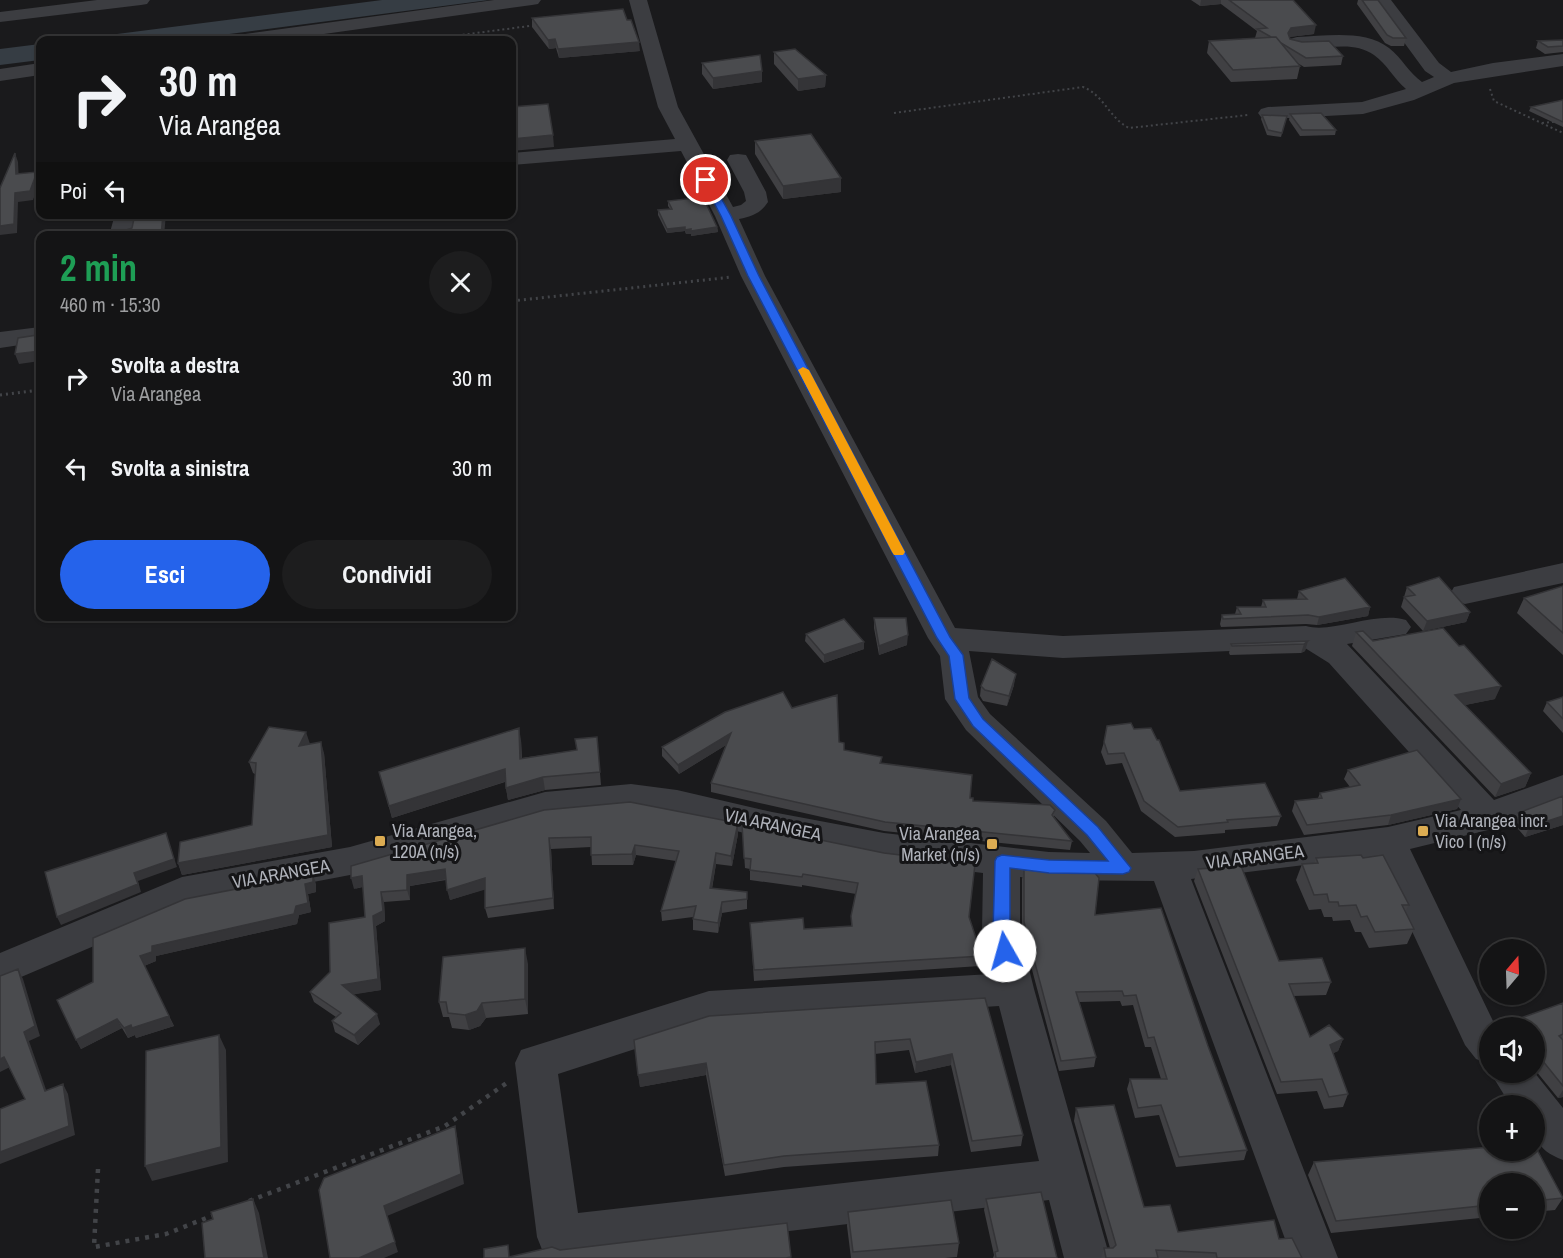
<!DOCTYPE html>
<html lang="it">
<head>
<meta charset="utf-8">
<style>
	:root { --surface:#141415; --page:#1d1d1e; --text:#f1f3f6; --muted:#9d9ea0; --line:#333334; --accent:#2563eb }
	body { margin:0; font-family:"Archivo Narrow",sans-serif; background:var(--page); color:var(--text); height:100vh; display:flex; flex-direction:column; font-size:22px; white-space:nowrap }
	* { box-sizing:border-box; margin:0 }
	p { font-size:20px; color:var(--muted) }
	.icon { flex:none; width:33px; height:33px; fill:none; stroke:currentColor; stroke-width:2; stroke-linecap:round; stroke-linejoin:round }
	.map { position:relative; flex:1; overflow:hidden }
	.drawer { position:absolute; left:36px; top:231px; width:480px; height:390px; display:flex; flex-direction:column; background:var(--surface); border-radius:12px; box-shadow:0 2px 4px #0004,0 0 0 2px var(--line) }
	.drawer>* { flex:none }
	.guide { position:absolute; left:36px; top:36px; width:480px; height:183px; border-radius:12px; box-shadow:0 2px 4px #0004,0 0 0 2px var(--line); background:#141415; color:var(--text); overflow:hidden }
	.needle { width:39px; rotate:19deg }
	.buttons { position:absolute; left:1479px; top:939px; display:grid; gap:12px }
	.buttons a { display:grid; place-items:center; width:66px; height:66px; border-radius:50%; background:var(--surface); box-shadow:0 2px 4px #0004,0 0 0 2px var(--line); font-size:30px }
	.pin { position:absolute; display:grid; place-items:center; width:51px; height:51px; color:#fff; margin:-26px; border:3px solid #fff; border-radius:50%; box-shadow:0 2px 6px #0007 }
	.me { position:absolute; width:66px; margin:-33px; rotate:353deg; stroke-linejoin:round; filter:drop-shadow(0 0 4px #0008) }
	.turn { display:flex; align-items:center; gap:21px; height:126px; padding:0 24px; font-size:27px }
	.turn .icon { width:78px; height:78px; stroke-width:2.5 }
	.turn b { display:block; font-size:42px; line-height:51px }
	.then { display:flex; align-items:center; height:57px; padding:0 24px; background:#0003; gap:12px; font-size:22px }
	.round { display:grid; place-items:center; flex:none; width:63px; height:63px; border-radius:32px; background:var(--page) }
	.headline { display:flex; align-items:center; justify-content:space-between; height:102px; padding:0 24px }
	h1 { font-size:36px; font-weight:800; line-height:45px; color:#1e9e55 }
	.cta { display:flex; gap:12px; margin-top:auto; padding:12px 24px }
	.cta a { flex:1; height:69px; border-radius:36px; background:var(--accent); color:#fff; font-size:24px; font-weight:800; line-height:69px; text-align:center }
	.cta a+a { background:var(--page); color:var(--text) }
	ul { padding:0; list-style:none }
	li { display:flex; align-items:center; gap:18px; height:90px; padding:0 24px }
	li div { flex:1 }
	li b { display:block; font-size:22px }
	li em { font-style:normal }
	.map>svg:first-child { display:block }
	.water { fill:#363d44 }
	.lines { fill:none; stroke-linecap:round; stroke-linejoin:round }
	.path-far2 { stroke:#424448; stroke-width:2; stroke-dasharray:2 3; stroke-linecap:butt }
	.path-far1 { stroke:#424448; stroke-width:3; stroke-dasharray:2 4; stroke-linecap:butt }
	.path { stroke:#424448; stroke-width:4.5; stroke-dasharray:4 6; stroke-linecap:butt }
	.minor { fill:#3c3d41; fill-rule:evenodd }
	.wall { fill:#404043 }
	.shaded-wall { fill:#343437 }
	.building { fill:#4a4b4e; stroke:#343437; stroke-width:1.5 }
	.route { fill:#2563eb; stroke:#184099; stroke-width:1.5 }
	.slow { fill:#f59e0b }
	.poi-dot { fill:#dcac52; stroke:#151517; stroke-width:2 }
	.labels { text-anchor:middle; stroke-width:6; stroke-linejoin:round; paint-order:stroke }
	.poi-label { font-size:18px; fill:#afb2ba; stroke:#151517; text-anchor:start }
	.street-label { font-size:18px; fill:#afb2ba; stroke:#151517 }
</style>
</head>
<body>
<div class="map">
<svg width="1563" height="1258" viewBox="0 0 1563 1258">
	<rect width="100%" height="100%" fill="#1a1a1c"/>
	<path class="water" d="M382,0H489L184,40H70Z
		M40,44V60L0,65V49Z"/>
	<g class="lines">
		<path class="path-far2" d="M423,40L537,25
			M1490,89L1494,101L1563,133
			M894,113L1083,87C1104,95 1109,118 1129,128L1248,115
			M1542,123L1563,121"/>
		<path class="path-far1" d="M512,301L732,277
			M0,395L40,390"/>
		<path class="path" d="M98,1169L94,1247L166,1234L214,1215
			M249,1201L445,1126L508,1082"/>
		<path class="minor" d="M97,0H150L147,4L141,5L0,22V12Z
			M494,0H541L538,4L532,5L281,40H236L238,36L245,34Z
			M629,0H647L678,107L733,207L741,205L746,201L744,192L727,160L730,155L738,154L746,155L766,192L768,202C760,214 752,216 739,219L765,276L955,628L1063,636L1306,626C1332,634 1375,611 1406,620L1411,627L1406,634L1347,644L1494,800L1563,775V802L1488,830L1410,849L1493,1021L1499,1028H1490V1064L1476,1059L1465,1045L1377,856L1191,879L1338,1258H1292L1154,881L1049,880L1020,877V932L1034,989L1110,1258H1064L1049,1200L562,1258L543,1252L537,1237L515,1063L521,1050L709,991L991,974L982,932L983,873L884,861L772,840L677,816L631,810L545,818L350,875L188,906L0,986V953L182,877L350,847L545,792L631,784L677,790L772,812L884,833L1049,852L1090,853L1080,841L966,730L945,699L940,656L928,638L741,276L715,216L681,151L512,165V153L675,139L658,107ZM1305,648L1329,663L1461,810L1388,827L1194,851L1132,853L1106,821L990,714L978,697L969,651L1063,658ZM999,1006L1039,1161L578,1213L558,1074L709,1025Z
			M1373,0H1391L1439,63L1451,72L1493,63L1563,54V66L1454,83L1414,100L1363,114L1268,119L1261,117L1258,113L1261,109L1268,107L1362,102L1406,89C1394,79 1387,64 1374,55C1349,37 1317,54 1290,47L1288,43L1290,39L1297,37C1325,36 1365,29 1389,48C1402,58 1409,73 1422,82L1434,77L1425,71Z
			M40,63V75L0,81V69Z
			M115,214H137L132,236H109Z
			M40,327V342L0,348V332Z
			M1563,563V583L1465,604L1454,601L1450,594L1454,587Z
			M1490,1072H1534L1563,1108V1160C1533,1149 1534,1134 1534,1106H1511Z"/>
	</g>
	<path class="wall" d="M1191,0H1293L1314,34L1289,37L1290,39L1343,56L1341,65L1304,67L1296,62L1300,66L1297,79L1231,82L1207,53L1209,41L1255,38L1257,31L1221,4L1200,6Z
		M1358,0H1378L1406,38L1404,46H1391L1385,43L1357,4Z
		M532,18L640,51L559,58L556,48L549,49L532,27Z
		M1563,40V52L1545,54L1536,48L1538,41Z
		M774,52L826,75L825,87L798,91L774,64Z
		M702,63L762,82L713,89L702,74Z
		M1563,100V127L1529,111L1531,107Z
		M1290,114L1336,130L1335,135L1300,136L1289,120Z
		M1262,115L1287,116L1281,137L1267,135L1261,119Z
		M755,141L841,178V192L783,199L755,154Z
		M668,201L717,227L718,232L691,236V234H686L685,231L667,233L658,215V210L670,209L668,206Z
		M1563,586V655L1517,613L1524,598Z
		M1407,587L1470,612L1466,622L1423,631L1401,607Z
		M1299,591L1370,607L1368,616L1317,625L1306,624L1221,627L1220,624L1222,615L1235,614L1237,607H1261L1263,600L1297,599Z
		M874,618L907,645L879,655L874,628Z
		M1356,632L1495,699L1465,705L1531,773L1525,787L1495,797L1352,646Z
		M806,634L864,642V649L824,663L805,641Z
		M1308,641L1305,651L1301,653L1230,655L1229,653L1231,644Z
		M1014,685L1007,706L983,701L980,696L981,686Z
		M1563,697V733L1543,711L1547,702Z
		M792,708L839,742L844,751L882,757L881,763L970,798L973,801L1055,810L1054,817L1072,841L1070,850L884,831L711,792V783L726,745L679,774L662,756V747Z
		M1134,729L1180,791L1281,816L1277,826L1225,830V833L1175,837L1141,811L1122,763L1106,765L1101,752L1104,742Z
		M597,737L601,785L545,790L508,800L505,782L392,818L379,772L521,740L522,758L576,750Z
		M310,744L324,753L332,847L182,875L178,863L252,825L255,774L253,773L249,762Z
		M1348,770L1461,799L1457,809L1388,825L1304,835L1292,811L1295,801L1318,798L1320,793L1350,787L1344,779Z
		M1563,796V825L1525,837L1513,823L1518,813Z
		M544,810L738,834L732,866L716,864L712,889L747,892V909L722,913L718,933L693,930V917L662,921L661,911L676,861L636,855L633,865H592L591,847L551,849L554,909L488,918L485,908V889L450,900L446,880L410,886V900L384,902L385,921L376,926L381,990L353,994L380,1024L358,1045L335,1032L332,1021L336,1017L314,1002L310,992L330,972L365,917L363,887L354,889Z
		M742,824L969,917L982,956L980,966L754,981L750,923L804,929L851,926V916L856,894L802,885V887L750,880V869L745,868Z
		M1316,858H1363L1409,905L1405,912L1414,929L1407,944L1369,948L1361,932H1355L1350,920L1333,921L1332,917H1324L1321,909L1309,910L1296,880L1302,864H1314Z
		M1198,869L1279,961L1331,982L1326,995L1293,996L1310,1037L1343,1039L1338,1051L1333,1053L1348,1094L1343,1107L1324,1109L1317,1091L1277,1094L1194,881Z
		M1024,870L1095,915L1208,1046L1247,1150L1244,1160L1176,1167L1159,1115L1135,1118L1127,1089L1130,1079H1161L1151,1047H1145L1133,1005L1122,1006L1120,1001L1079,1002L1096,1057L1094,1067L1059,1071L1022,932V879Z
		M316,884V892L308,894L311,912L299,915L297,924L156,956V961L144,966L174,1026L136,1038L135,1035L128,1038L122,1028L81,1049L57,1000Z
		M528,964V1014L486,1018L480,1026L469,1030L452,1028L449,1017H443L439,1002Z
		M985,998L1023,1135L1021,1146L971,1152L951,1065L915,1073L909,1050L875,1054L876,1084L939,1145L938,1156L784,1167L725,1176L706,1075L640,1087L634,1040Z
		M1563,1003V1097L1558,1098L1536,1071H1534V1028H1514L1518,1019Z
		M1076,1108L1144,1207L1178,1232L1279,1239L1302,1258H1101L1104,1248H1110L1074,1121Z
		M1534,1144L1563,1198L1555,1210L1534,1212V1184H1490V1217L1331,1233L1308,1175L1314,1162L1490,1147V1150H1534Z
		M986,1199L1057,1258H993L994,1255L984,1210Z
		M848,1212L959,1243L957,1257L945,1258H851L847,1226Z"/>
	<path class="shaded-wall" d="M1201,0H1221V4L1200,6Z
		M1316,25L1314,34L1289,37L1288,33L1291,28Z
		M555,39L556,48L549,49L548,40Z
		M639,42L640,51L559,58L558,49Z
		M762,71V82L713,89V78Z
		M826,75L825,87L798,91V79Z
		M553,135L554,147L512,151V139Z
		M15,153L18,162L19,183L16,174Z
		M37,172L40,181L33,200L18,202L17,233L0,235V226L15,193Z
		M841,178V192L783,199V186Z
		M163,214H166L164,236H161Z
		M685,227V231L667,233V229Z
		M717,227L718,232L691,236V231Z
		M691,229V234H686L685,230Z
		M40,351V361L19,364L15,354Z
		M1370,607L1368,616L1317,625L1319,617Z
		M1470,612L1466,622L1423,631L1427,621Z
		M908,635L907,645L879,655V646Z
		M1308,641L1305,651L1301,653L1304,644Z
		M864,642V649L824,663V655Z
		M1016,674L1014,685L1007,706L1009,696Z
		M1501,686L1495,699L1450,708L1455,695Z
		M519,728L521,740L522,771L520,759Z
		M306,732L310,744L299,746Z
		M731,733V742L679,774L678,765Z
		M321,742L324,753L332,847L182,875L178,863L328,835Z
		M505,769L507,781L392,818L389,806Z
		M1531,773L1525,787L1495,797L1501,784Z
		M543,777L545,790L508,800L506,788Z
		M1461,799L1457,809L1388,825L1391,815Z
		M1563,816V825L1525,837L1529,827Z
		M738,823V834L732,866L731,856Z
		M166,833L177,867L138,881L141,892L61,925L57,917L134,873Z
		M549,838L551,849L554,909L553,898Z
		M635,845L636,855L633,865L632,854Z
		M716,853V864L710,899V888Z
		M445,869L447,879L410,886V900L407,890V875Z
		M313,874L316,884V892L308,894L311,912L299,915L297,924L156,956V961L144,966L140,956L152,946L296,906L305,884Z
		M362,876L365,886L354,889L351,878Z
		M485,878L487,889L450,900L447,890Z
		M381,892L384,902L385,921L376,926L381,990L345,996L342,985L373,916Z
		M722,902V913L718,933V923Z
		M525,948L528,964V1014L525,999Z
		M18,969L23,979L40,1036L29,1041L50,1101L45,1091L24,1032Z
		M482,1003L486,1018L480,1026L469,1030L465,1015Z
		M377,1014L380,1024L358,1045L354,1035Z
		M169,1016L174,1026L136,1038L135,1035L128,1038L124,1028L131,1025Z
		M117,1019L122,1028L81,1049L76,1040Z
		M219,1035L226,1050L228,1162L152,1181L145,1166Z
		M1343,1039L1338,1051L1326,1057L1330,1045Z
		M952,1054L951,1065L915,1073L916,1062Z
		M4,1057L10,1067L0,1072V1059Z
		M706,1063V1075L640,1087L638,1075Z
		M63,1084L68,1094L75,1135L0,1164V1152Z
		M1563,1090V1097L1558,1098Z
		M455,1126L457,1136L464,1184L387,1216L398,1252L384,1258H359L384,1206Z
		M253,1199L259,1213L268,1258H264Z"/>
	<path class="building" d="M1229,0H1293L1316,25L1291,28L1288,33L1290,39L1302,42L1329,41L1343,56L1306,58L1281,43L1276,37H1271L1257,29L1267,28Z
		M1362,0H1378L1406,38H1393L1387,35Z
		M623,9L627,20H631L639,42L558,49L555,39L548,40L532,18Z
		M1276,37L1300,66L1233,70L1209,41Z
		M1563,40V46L1548,47L1538,41Z
		M795,49L826,75L798,79L774,52Z
		M760,55L762,71L713,78L702,63Z
		M1563,100V122L1531,107Z
		M548,104L553,135L512,139V107Z
		M1321,113L1336,130H1302L1290,114Z
		M1262,115L1287,116L1282,133L1268,130Z
		M811,134L841,178L783,186L755,141Z
		M15,153L16,174L37,172L30,191L15,193L14,224L0,226V188Z
		M703,197L717,227L691,231V229L685,230V227L667,229L658,210L672,209L668,201Z
		M135,214H163L161,236H125L126,230L132,228Z
		M39,331H40V351L15,354L18,338L37,335Z
		M1439,577L1470,612L1427,621L1404,597L1415,595L1407,587Z
		M1345,578L1370,607L1319,617L1308,615L1223,619L1222,615L1241,614L1237,607H1266L1263,600L1307,599L1299,591Z
		M1563,586V633L1524,598Z
		M874,618H906L908,635L879,646Z
		M844,619L864,642L824,655L806,634Z
		M1443,628L1459,646L1464,645L1501,686L1455,695L1531,773L1501,784L1356,632L1363,631L1373,641Z
		M1308,641L1304,644L1232,646L1231,644Z
		M992,659L1016,674L1009,696L985,690L981,686Z
		M783,692L792,708L837,695L839,742L844,743V750L882,757L880,763L972,775L970,798H973V801L1050,805L1055,810L1052,815L1072,841L885,822L711,783L731,733L678,765L662,747L725,712Z
		M1563,697V719L1547,702Z
		M1131,723L1134,729L1151,728L1157,740H1159L1180,791L1265,783L1281,816L1227,820L1228,822L1178,827L1144,801L1124,753L1108,754L1104,742L1107,726Z
		M269,727L306,732L299,746L321,742L328,835L178,863L180,842L252,825L256,763L249,762Z
		M519,728L520,759L577,750L575,739L597,737L600,772L543,777L506,788L505,769L389,806L379,772Z
		M1417,750L1461,799L1391,815L1307,825L1295,801L1322,798L1320,793L1360,785L1348,770Z
		M1563,796V816L1529,827L1518,813Z
		M630,802L738,823L731,856L716,853L710,888L747,892V899L722,902L718,923L693,919L696,906L661,911L679,851L635,845L632,854L591,855V837L549,838L553,898L485,908V878L447,890L445,869L407,875V890L381,892L383,911L373,916L378,979L342,985L377,1014L354,1035L332,1021L341,1013L310,992L330,972L329,923L365,917L362,876L351,878V866L544,810Z
		M742,824L884,853L975,864L969,917L982,956L754,970L750,923L803,918L804,929L852,926L851,916L858,883L803,874L802,877L750,870L751,859L744,858Z
		M166,833L174,859L134,873L138,884L57,917L45,872Z
		M1361,855L1363,858L1383,855L1409,905H1402L1414,929L1375,932L1367,916L1361,917L1356,905L1339,906L1338,902H1329L1327,894L1314,895L1302,864L1318,863L1316,858Z
		M1241,866L1279,961L1322,958L1331,982L1289,984L1310,1037L1329,1025L1343,1039L1330,1045L1348,1094L1329,1097L1322,1079L1281,1082L1198,869Z
		M1024,870L1095,873L1099,878L1095,915L1161,908L1208,1046L1247,1150L1179,1157L1161,1105L1138,1108L1130,1079H1167L1154,1037L1148,1038L1136,995L1124,996L1122,991L1076,992L1096,1057L1061,1061L1024,922Z
		M313,874V882L305,884L308,903L296,906L294,914L152,946V952L140,956L169,1016L132,1028L131,1025L124,1028L117,1019L76,1040L57,1000L93,982V938L185,899Z
		M525,948V999L482,1003L477,1011L465,1015L448,1013L446,1002H439L443,957Z
		M18,969L35,1026L24,1032L45,1091L63,1084L69,1126L0,1152V1109L25,1099L4,1057L0,1059V976Z
		M985,998L1023,1135L972,1141L952,1054L916,1062L910,1039L875,1042L876,1084L926,1081L939,1145L784,1156L724,1165L706,1063L638,1075L634,1040L709,1016Z
		M1563,1003V1034L1559,1036L1563,1040V1086L1542,1060L1534,1059V1028H1525L1518,1019Z
		M219,1035L221,1147L145,1166L146,1051Z
		M1114,1105L1144,1207L1170,1205L1178,1232L1274,1220L1279,1239L1292,1238L1302,1258H1217L1216,1253L1156,1250L1158,1258H1106L1104,1248H1113L1116,1245L1076,1108Z
		M455,1126L461,1174L384,1206L395,1242L359,1258H330L319,1190L324,1178Z
		M1534,1144L1563,1198L1534,1201V1184H1490V1205L1336,1221L1314,1162L1490,1147V1150H1534Z
		M1041,1192L1057,1258H996L995,1252L998,1251L986,1199Z
		M253,1199L264,1258H205L202,1223L213,1219L211,1212Z
		M951,1200L959,1243L853,1252L848,1212Z
		M787,1223L791,1257L786,1258H484V1249L508,1245L509,1257L552,1247L560,1250Z"/>
	<path class="route" d="M703,178H710L731,216L759,276L950,637L963,655L969,698L983,719L1098,827L1131,868L1129,872L1123,874L1049,873L1010,868V932L1014,951L1011,956L1005,958L999,956L993,932L995,861L997,857L1002,855L1049,860L1108,861L1087,835L973,726L955,699L949,656L937,638L748,276L721,216L702,180Z"/>
	<path class="slow" d="M803,367L809,370L905,552L903,555H894L892,552L798,370Z"/>
	<g class="poi-dot">
		<rect x="1417" y="825" width="12" height="12" rx="3"/>
		<rect x="374" y="835" width="12" height="12" rx="3"/>
		<rect x="986" y="838" width="12" height="12" rx="3"/>
	</g>
	<g class="labels">
		<g class="poi-label">
			<text x="1435" y="827">Via Arangea incr.<tspan x="1435" dy="21">Vico I (n/s)</tspan></text>
			<text x="392" y="837">Via Arangea,<tspan x="392" dy="21">120A (n/s)</tspan></text>
			<text x="980" y="840" text-anchor="end">Via Arangea<tspan x="980" dy="21">Market (n/s)</tspan></text>
		</g>
		<g class="street-label">
			<text transform="translate(773 825) rotate(12)" y="6">VIA ARANGEA</text>
			<text transform="translate(1255 857) rotate(-7)" y="6">VIA ARANGEA</text>
			<text transform="translate(281 874) rotate(-10)" y="6">VIA ARANGEA</text>
		</g>
	</g>
</svg>
<div class="buttons">
<a><svg class="needle" viewBox="-14 -14 28 28"><path d="M0-13l5 13h-10z" fill="#e53935"/><path d="M0 13l5-13h-10z" fill="#9d9ea0"/></svg></a>
<a><svg class="icon" aria-label="sound" viewBox="0 0 24 24"><path d="M4 9h4l5-4v14l-5-4H4zM17 9q2 3 0 6"/></svg></a>
<a>+</a>
<a>−</a>
</div>
<div class="pin" style="left:706px;top:180px;background:#d93025"><svg class="icon" aria-label="arrive" viewBox="0 0 24 24"><path d="M6 21V4h12l-3 4 3 4H6"/></svg></div>
<svg class="me" style="left:1005px;top:951px" viewBox="-20 -20 40 40"><circle r="19" fill="#fff"/><path d="M0-13L10 11 0 6-10 11z" fill="#2563eb"/></svg>
<div class="guide">
<div class="turn"><svg class="icon" aria-label="right" viewBox="0 0 24 24"><path d="M7 20v-9h11M14 6l5 5-5 5"/></svg><div><b>30 m</b>Via Arangea</div></div>
<div class="then">Poi<svg class="icon" aria-label="left" viewBox="0 0 24 24"><path d="M17 20v-9H6M10 6l-5 5 5 5"/></svg></div>
</div>
<section class="drawer">
<div class="headline"><div><h1>2 min</h1><p>460 m · 15:30</p></div><a class="round"><svg class="icon" aria-label="close" viewBox="0 0 24 24"><path d="M6 6l12 12M18 6L6 18"/></svg></a></div>
<ul>
<li><svg class="icon" aria-label="right" viewBox="0 0 24 24"><path d="M7 20v-9h11M14 6l5 5-5 5"/></svg><div><b>Svolta a destra</b><p>Via Arangea</p></div><em>30 m</em></li>
<li><svg class="icon" aria-label="left" viewBox="0 0 24 24"><path d="M17 20v-9H6M10 6l-5 5 5 5"/></svg><div><b>Svolta a sinistra</b></div><em>30 m</em></li>
</ul>
<div class="cta"><a>Esci</a><a>Condividi</a></div>
</section>
</div>
</body>
</html>
